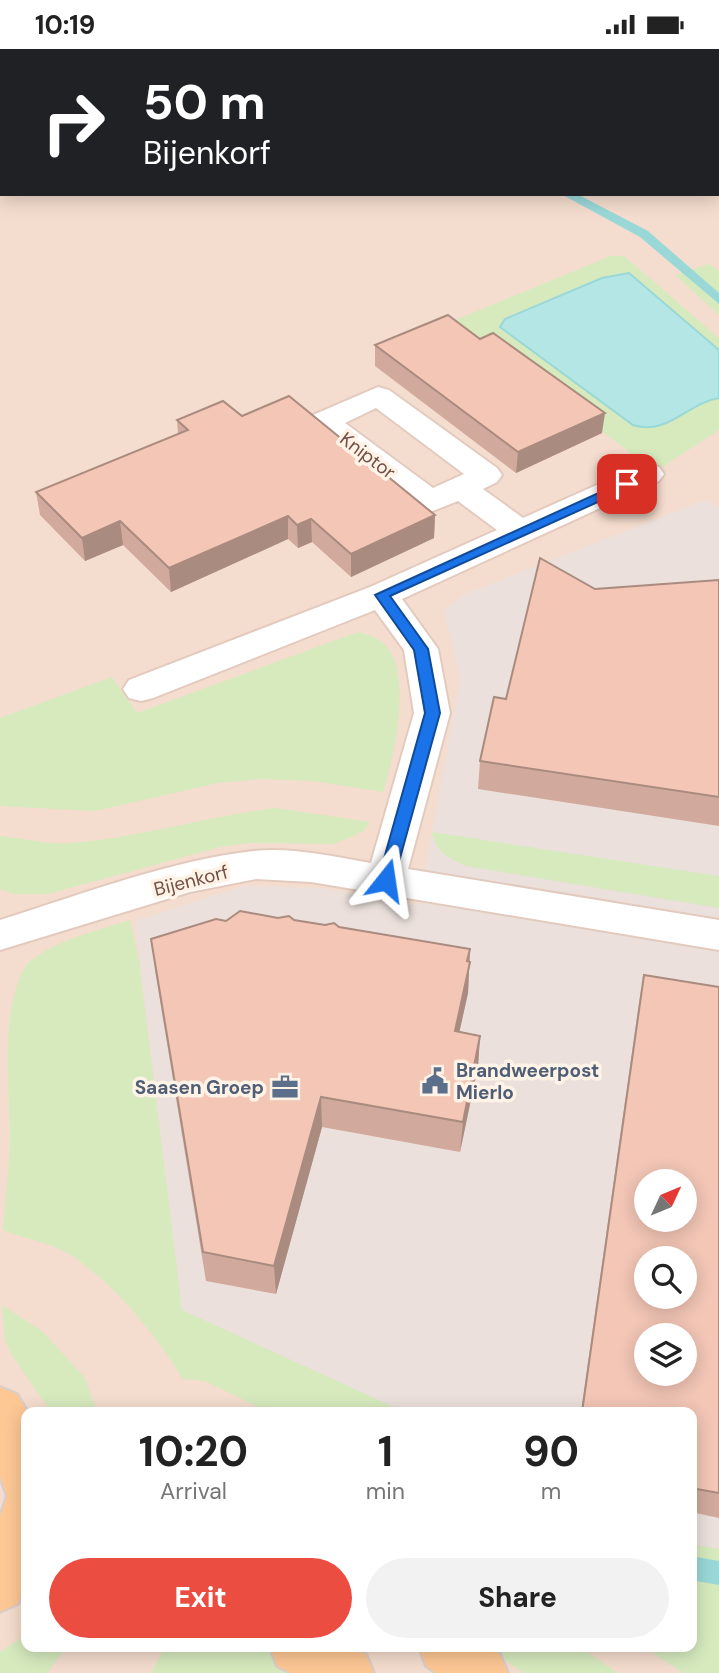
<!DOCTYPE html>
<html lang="en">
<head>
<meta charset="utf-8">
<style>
	:root { --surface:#fff; --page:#f2f2f2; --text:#222; --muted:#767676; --accent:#eb4d40 }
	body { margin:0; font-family:"DM Sans",sans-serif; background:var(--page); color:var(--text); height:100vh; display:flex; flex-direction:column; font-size:26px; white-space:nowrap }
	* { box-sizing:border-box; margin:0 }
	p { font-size:23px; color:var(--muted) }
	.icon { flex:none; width:38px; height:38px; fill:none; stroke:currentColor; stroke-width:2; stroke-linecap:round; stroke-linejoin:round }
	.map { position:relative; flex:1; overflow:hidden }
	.side { position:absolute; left:21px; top:1358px; width:676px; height:245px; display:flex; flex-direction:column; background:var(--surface); border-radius:14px; box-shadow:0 4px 18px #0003 }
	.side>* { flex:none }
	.top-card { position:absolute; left:0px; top:0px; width:719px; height:147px; box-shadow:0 4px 18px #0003; background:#202124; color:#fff; overflow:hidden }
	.needle { width:46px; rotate:46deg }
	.buttons { position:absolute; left:634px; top:1120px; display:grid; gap:14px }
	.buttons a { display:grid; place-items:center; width:63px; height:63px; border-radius:50%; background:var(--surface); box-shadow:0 4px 18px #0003; font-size:35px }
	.pin { position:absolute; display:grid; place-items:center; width:60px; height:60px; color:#fff; margin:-30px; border-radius:14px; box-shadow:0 4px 10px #0006 }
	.me { position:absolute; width:77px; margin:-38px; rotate:15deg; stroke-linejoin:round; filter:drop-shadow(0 0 5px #0008) }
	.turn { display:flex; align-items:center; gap:24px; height:147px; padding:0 28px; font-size:32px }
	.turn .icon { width:91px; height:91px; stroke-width:2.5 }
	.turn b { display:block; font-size:49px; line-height:60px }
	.eta { display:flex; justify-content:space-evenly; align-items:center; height:119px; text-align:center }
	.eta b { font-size:42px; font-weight:700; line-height:49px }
	.cta { display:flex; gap:14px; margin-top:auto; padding:14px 28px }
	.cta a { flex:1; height:80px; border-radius:42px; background:var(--accent); color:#fff; font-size:28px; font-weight:700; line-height:80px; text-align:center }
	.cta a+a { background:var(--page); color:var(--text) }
	.status { display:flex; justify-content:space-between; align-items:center; height:49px; padding:0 35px; background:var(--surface); direction:ltr }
	.status svg { height:19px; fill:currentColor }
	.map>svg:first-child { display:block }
	.residential { fill:#f4ddce; fill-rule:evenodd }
	.industrial { fill:#ebe0db; fill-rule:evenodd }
	.green { fill:#d6eabe }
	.water { fill:#b4e6e6; stroke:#9ad8d8; stroke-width:2 }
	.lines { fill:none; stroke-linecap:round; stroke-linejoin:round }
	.stream { fill:#9ad8d8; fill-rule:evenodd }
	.minor-casing { stroke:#e3cabe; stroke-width:4 }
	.major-casing { stroke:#d8cecb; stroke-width:4 }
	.minor { fill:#fff; fill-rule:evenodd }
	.major { fill:#fec895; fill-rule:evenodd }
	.wall { fill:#d1aa9d }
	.shaded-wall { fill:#aa8b7f }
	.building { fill:#f3c6b6; stroke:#aa8b7f; stroke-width:2; fill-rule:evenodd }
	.route { fill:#1a73e8; stroke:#114b97; stroke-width:2 }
	.labels { text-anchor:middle; stroke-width:7; stroke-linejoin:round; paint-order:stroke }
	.street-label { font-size:19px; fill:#745047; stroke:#fff2e6 }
	.service-label { font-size:19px; font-weight:bold; fill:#4e5e75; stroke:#fff2e6; text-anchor:start }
</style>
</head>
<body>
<div class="status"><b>10:19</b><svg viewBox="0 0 49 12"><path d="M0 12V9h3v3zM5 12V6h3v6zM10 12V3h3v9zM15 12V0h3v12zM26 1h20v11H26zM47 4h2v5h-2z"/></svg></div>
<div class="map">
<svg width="719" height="1624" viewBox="0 0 719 1624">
	<rect width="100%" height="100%" fill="#fdeddf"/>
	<path class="residential" d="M0,0H719V1624H0ZM2,2H718V145H2ZM646,1132H684V1171H646ZM646,1209H684V1248H646ZM646,1286H684V1325H646ZM26,1363H691V1598H26Z"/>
	<path class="industrial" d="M705,451L719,458V1500L691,1495V1363H370L182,1261L135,872L244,837L320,839L419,856L460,630L444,561L463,546ZM646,1132H684V1171H646ZM646,1209H684V1248H646ZM646,1286H684V1325H646Z"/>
	<path class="green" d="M611,207H624L719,289V381L656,422L634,410L627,401L453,272Z
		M709,215L719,222V266L675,226Z
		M358,583C369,586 379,588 387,598C412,628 394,708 383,743L312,732L260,730L218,734L95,762L0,757V669L112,628L137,664Z
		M276,759L370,773L364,781L354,787L333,795L250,794L220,798L48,845H13L0,840V787C23,789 47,796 69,794C140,789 206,767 276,759Z
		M432,783L719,827V859L466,817C449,809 435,803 432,783Z
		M130,871L139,911L182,1261L405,1363H268L205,1332L183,1330C154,1284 119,1240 74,1208C58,1196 23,1189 3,1181C5,1149 10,1117 10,1085C9,1030 0,958 27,915C54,891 96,882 130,871Z
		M2,1256L43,1283L85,1329L97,1363H51L13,1308L5,1291Z
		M691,1495L719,1500V1624H683L644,1598H691Z
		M26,1586V1598H67L47,1624H0V1603Z
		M165,1598H261L309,1624H151Z
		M486,1598H580L618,1624H524Z"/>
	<path class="water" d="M629,224L719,301V349C687,354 668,387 633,376L500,278L505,270L602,229Z"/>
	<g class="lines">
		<path class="stream" d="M292,0H304L305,2H293Z
			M561,145H577L648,182L719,244V255L640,188Z
			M691,1507L719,1512V1536L691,1531Z"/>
		<g class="minor-casing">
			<path id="minor" d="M378,338L389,341L497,419L502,426L497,433L483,440L523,469L637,418L648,415L659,418L664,425L659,432L402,550L438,600L450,664L408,820L719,871V901L311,833L256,830L190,843L0,901V871C80,846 171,811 254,802C292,798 334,808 371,814L414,664L404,601L375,561L153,649L141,652L129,649L123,640L129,631L370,538L497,481L458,452L430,463L419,460L313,378L309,372L313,366ZM376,359L464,425L433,439L345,374Z"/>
		</g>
		<g class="major-casing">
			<path id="major" d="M0,1338L17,1345L28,1363L26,1537L18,1555L0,1563V1467L7,1447L0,1428Z
				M270,1598H351L366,1605L374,1624H291L277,1617Z
				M419,1598H490L500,1605L508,1624H436L426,1617Z"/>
		</g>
		<use href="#minor" class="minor"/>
		<use href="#major" class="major"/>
	</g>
	<path class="wall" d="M375,296L602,384L516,424L375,317Z
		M242,367L435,466L434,489L351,528L312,493L298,499L288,490L171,543L123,496L85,512L40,466L36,443L178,385L177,371Z
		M719,531V777L478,740L480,712L506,650L595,540Z
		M294,871L470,900L468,944L459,983L480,987L478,1017L460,1103L322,1078L276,1245L206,1232L155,921L151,890L226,872Z
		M644,926L719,938V1469L691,1463V1363H581L639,954Z"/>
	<path class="shaded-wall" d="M605,364L602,384L516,424L518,403Z
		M435,466L434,489L351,528V505Z
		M288,467V490L171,543L169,519Z
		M311,470L312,493L298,499L297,476Z
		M120,472L123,496L85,512L82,489Z
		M470,900L468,944L453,1012L455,982Z
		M480,987L478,1017L460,1103L463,1073Z
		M321,1048L322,1078L276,1245L274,1217Z"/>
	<path class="building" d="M448,266L480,290L493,284L605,364L518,403L375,296Z
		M289,347L435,466L351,505L311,470L297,476L288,467L169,519L120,472L82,489L36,443L188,381L177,371L223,352L242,367Z
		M540,509L595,540L719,531V748L480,712L494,648L506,650Z
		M240,862L278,869L289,867L294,871L325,876L334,874L339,878L470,900L467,912L470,913L455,982L480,987L463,1073L321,1048L274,1217L203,1203L151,890L216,870L226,872Z
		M644,926L719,938V1444L691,1439V1363H582ZM646,1132H684V1171H646ZM646,1209H684V1248H646ZM646,1286H684V1325H646Z"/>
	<path class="route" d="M627,431L631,432V438L390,547L428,600L440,664L394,831L386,837L381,835L378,831L425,664L414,601L375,546Z"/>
	<defs>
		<g id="civic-bare" transform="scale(2.1)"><path d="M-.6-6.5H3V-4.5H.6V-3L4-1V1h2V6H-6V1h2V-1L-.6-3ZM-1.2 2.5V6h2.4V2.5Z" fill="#5c6f8a" stroke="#fff2e6" stroke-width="2.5" paint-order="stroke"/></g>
		<g id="office-bare" transform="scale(2.1)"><path d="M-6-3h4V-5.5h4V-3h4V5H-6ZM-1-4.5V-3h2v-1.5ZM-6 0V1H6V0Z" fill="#5c6f8a" stroke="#fff2e6" stroke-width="2.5" paint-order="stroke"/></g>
	</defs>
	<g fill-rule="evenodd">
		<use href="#civic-bare" x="435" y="1032"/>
		<use href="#office-bare" x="285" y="1038"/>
	</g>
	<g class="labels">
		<g class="street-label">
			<text transform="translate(368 406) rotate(37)" y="7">Kniptor</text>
			<text transform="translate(191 831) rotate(-14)" y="7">Bijenkorf</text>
		</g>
		<g class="service-label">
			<text x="456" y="1028">Brandweerpost<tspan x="456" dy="22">Mierlo</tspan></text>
			<text x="264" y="1045" text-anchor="end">Saasen Groep</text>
		</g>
	</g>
</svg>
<div class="buttons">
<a><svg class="needle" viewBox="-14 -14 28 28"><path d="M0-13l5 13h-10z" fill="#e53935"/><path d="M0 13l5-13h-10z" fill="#767676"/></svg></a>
<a><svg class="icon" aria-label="search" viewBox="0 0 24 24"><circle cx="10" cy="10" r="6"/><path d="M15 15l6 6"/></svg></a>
<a><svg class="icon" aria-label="layers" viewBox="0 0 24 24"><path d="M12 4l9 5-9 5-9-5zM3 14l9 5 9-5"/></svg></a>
</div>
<div class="pin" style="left:627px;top:435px;background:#d93025"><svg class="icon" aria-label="arrive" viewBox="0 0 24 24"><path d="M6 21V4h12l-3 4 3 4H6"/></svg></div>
<svg class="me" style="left:386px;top:831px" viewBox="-20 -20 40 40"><path d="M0-17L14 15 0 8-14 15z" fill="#1a73e8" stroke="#fff" stroke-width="4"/></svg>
<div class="top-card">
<div class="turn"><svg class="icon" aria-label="right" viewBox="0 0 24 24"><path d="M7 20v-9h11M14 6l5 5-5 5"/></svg><div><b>50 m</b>Bijenkorf</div></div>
</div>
<section class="side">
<div class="eta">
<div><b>10:20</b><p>Arrival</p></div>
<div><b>1</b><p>min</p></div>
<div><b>90</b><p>m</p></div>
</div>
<div class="cta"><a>Exit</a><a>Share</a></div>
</section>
</div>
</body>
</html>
